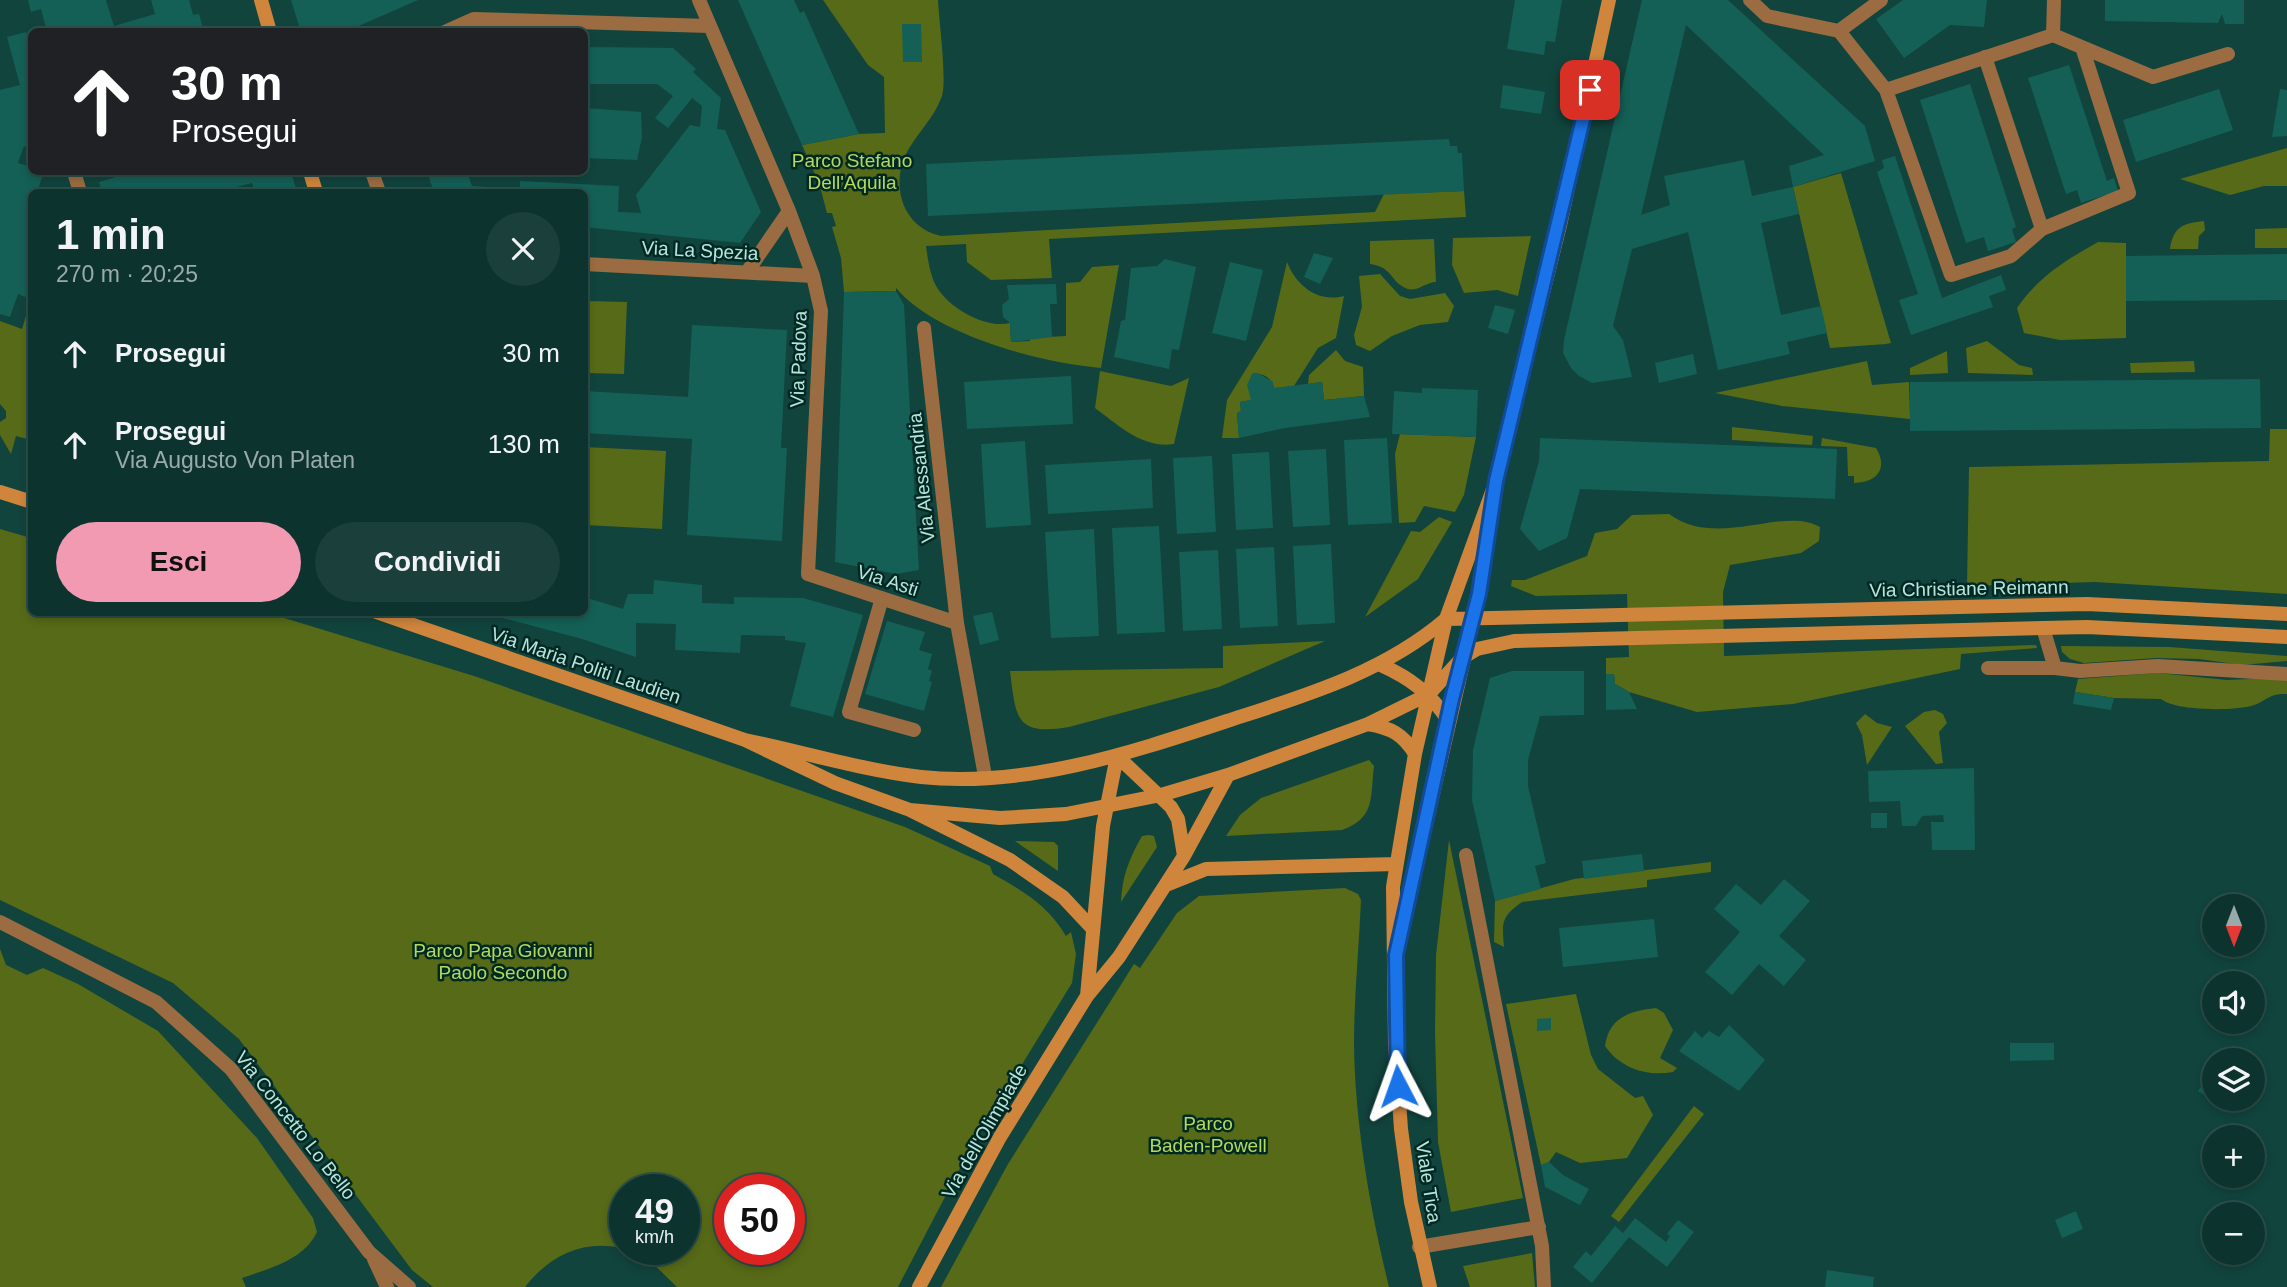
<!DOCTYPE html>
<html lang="it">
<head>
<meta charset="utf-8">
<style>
	:root { --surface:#0d332e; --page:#1b3f3a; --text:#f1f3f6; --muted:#9aaaaa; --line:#2d4e4a; --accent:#f19ab2 }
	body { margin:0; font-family:Helvetica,sans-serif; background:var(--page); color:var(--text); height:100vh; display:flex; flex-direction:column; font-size:26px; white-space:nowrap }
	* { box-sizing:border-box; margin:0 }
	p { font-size:23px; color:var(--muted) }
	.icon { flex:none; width:38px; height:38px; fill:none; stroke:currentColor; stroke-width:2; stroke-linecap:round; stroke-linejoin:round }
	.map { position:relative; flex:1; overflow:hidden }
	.panel { position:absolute; left:28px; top:189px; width:560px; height:427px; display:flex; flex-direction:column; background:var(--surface); border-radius:10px; box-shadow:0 4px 10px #0003,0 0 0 2px var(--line) }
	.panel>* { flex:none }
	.top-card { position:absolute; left:28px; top:28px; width:560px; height:147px; border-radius:10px; box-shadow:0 4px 10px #0003,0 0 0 2px var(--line); background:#202124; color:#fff; overflow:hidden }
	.needle { width:46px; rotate:180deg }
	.controls { position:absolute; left:2202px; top:894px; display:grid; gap:14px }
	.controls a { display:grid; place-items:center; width:63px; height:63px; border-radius:50%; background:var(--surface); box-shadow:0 4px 10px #0003,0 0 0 2px var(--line); font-size:35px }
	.speed { position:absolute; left:609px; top:1174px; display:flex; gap:14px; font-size:35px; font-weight:700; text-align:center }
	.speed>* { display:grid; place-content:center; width:91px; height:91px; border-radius:50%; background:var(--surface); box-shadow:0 4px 10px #0003,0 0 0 2px var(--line); line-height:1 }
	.speed small { font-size:18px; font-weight:400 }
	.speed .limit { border:10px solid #d22; background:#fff; color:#111 }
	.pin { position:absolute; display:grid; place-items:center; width:60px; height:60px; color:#fff; margin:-30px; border-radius:14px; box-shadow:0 4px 10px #0006 }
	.me { position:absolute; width:77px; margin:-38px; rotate:356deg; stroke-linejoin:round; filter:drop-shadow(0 0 5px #0008) }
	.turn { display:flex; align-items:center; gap:24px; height:147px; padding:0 28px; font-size:32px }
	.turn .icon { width:91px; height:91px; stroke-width:2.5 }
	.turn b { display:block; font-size:49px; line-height:60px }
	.round { display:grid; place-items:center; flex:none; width:74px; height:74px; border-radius:37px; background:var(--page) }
	.head { display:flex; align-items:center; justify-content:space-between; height:119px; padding:0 28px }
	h1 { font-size:42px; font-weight:700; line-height:52px }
	.button { display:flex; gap:14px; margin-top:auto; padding:14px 28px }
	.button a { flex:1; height:80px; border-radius:42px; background:var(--accent); color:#111; font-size:28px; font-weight:700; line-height:80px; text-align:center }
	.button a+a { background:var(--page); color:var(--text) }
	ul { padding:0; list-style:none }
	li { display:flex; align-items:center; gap:21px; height:91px; padding:0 28px }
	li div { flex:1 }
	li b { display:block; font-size:26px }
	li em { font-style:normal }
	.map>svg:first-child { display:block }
	.green { fill:#576a17; fill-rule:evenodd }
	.building { fill:#146056 }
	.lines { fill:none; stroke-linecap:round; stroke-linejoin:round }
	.street { stroke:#9b6c41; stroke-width:14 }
	.secondary { stroke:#cf853c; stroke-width:14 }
	.route-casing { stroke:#114b97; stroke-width:18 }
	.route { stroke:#1a73e8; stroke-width:12 }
	.labels { text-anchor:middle; stroke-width:5; stroke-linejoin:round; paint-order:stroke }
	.park-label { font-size:19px; fill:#b7d85b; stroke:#002924 }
	.street-label { font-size:19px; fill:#b9e4db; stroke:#002924 }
</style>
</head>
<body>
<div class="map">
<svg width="2287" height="1287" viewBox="0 0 2287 1287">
	<rect width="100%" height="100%" fill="#11443d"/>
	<path class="green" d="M823,0H938C939,21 947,80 942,96C934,119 915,135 905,156C891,189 904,228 941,236L1375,212L1384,194L1464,191L1466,217L1049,239L1052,278L991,280L967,262L966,244L926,246C928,260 930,277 938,289C951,309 986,329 1010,323L1011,342L1030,341V338L1066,336V283L1080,282L1092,267L1119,265L1101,368C1041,363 935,335 896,288V291L844,292L841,258L832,227L836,226L832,213H827L819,183L802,145L859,134L885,133L884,77L868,65Z
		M2287,148V186H2264L2230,195L2180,179Z
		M1841,173L1891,343L1886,344L1830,348L1793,187Z
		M2204,221L2205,230L2199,236L2198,249H2170C2173,227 2183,223 2204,221Z
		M2287,228V248H2255V229Z
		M1531,236L1518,296L1497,290L1464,293L1452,265L1453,238Z
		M1434,239L1436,282C1426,282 1417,292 1408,289C1390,283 1394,267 1370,264V241Z
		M2098,242L2126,243V338L2060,340L2024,333L2017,308C2038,277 2066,260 2098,242Z
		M1287,262C1296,285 1317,303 1344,296L1336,338L1318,348L1294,386L1274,388C1272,378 1262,372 1252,374L1251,400L1240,402L1241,411L1237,413L1239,438H1222L1227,400L1272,327Z
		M1380,274L1400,296L1410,299L1445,293L1454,306L1448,322L1420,325L1392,336L1370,351L1356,345L1354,335L1362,307L1359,276Z
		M31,300V440L16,436L11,454L0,435V422L6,418V411L0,404V321L22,329Z
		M585,301L627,302L624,374L585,373Z
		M1987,341L2019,365L2032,368L2033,375L1968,373L1966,348Z
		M1336,350L1345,361L1363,367L1364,396L1324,400L1322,382L1308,384L1309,375Z
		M1947,351L1948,373L1910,375V368Z
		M1867,361L1872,385L1909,382L1910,419L1782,406L1715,393Z
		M2194,361L2195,372L2131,373L2130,363Z
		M1100,371L1171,386L1189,378L1174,444C1143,449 1118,425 1095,408Z
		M1732,427L1813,436L1812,445L1732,440Z
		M2270,429H2287V594L2095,582L1967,586L1969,467L2269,461Z
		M1400,434L1476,437L1464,495L1455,512L1424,506L1415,522L1399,523L1395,454Z
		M1822,438L1876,448C1889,469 1876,483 1854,483V476H1848L1847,447L1821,446Z
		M584,447L666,451L662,529L585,525Z
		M1669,514C1718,550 1784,505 1820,527L1819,541L1801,553L1730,565L1723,592L1724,656L2036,645L2037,648L1961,654L1960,669L1793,704L1697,712L1629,692L1615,684L1614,675L1606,674V658L1629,657L1627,594L1536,596L1511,586L1512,580H1525L1587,556L1595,533L1617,529L1632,515Z
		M1439,517L1452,522L1418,579L1365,617L1411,531L1420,532Z
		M0,529L31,538L32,612L268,613L474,676L905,827L990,866L993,874C1023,891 1048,905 1066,936L1071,932L1076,954L1072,983L970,1149L898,1287H677L643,1254L626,1250H684V1190H625V1249C584,1238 549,1256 525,1287H433L412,1270L239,1039L173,983L0,900ZM730,1190H789V1250H730Z
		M1325,641L1219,687L1069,727C1015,736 1016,718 1010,671L1223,668V646Z
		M2061,646L2169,647L2287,656V661L2242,665L2199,659L2156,658L2084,663L2070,659L2062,652Z
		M2158,673L2227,680L2270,678L2287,681V694C2268,693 2266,702 2251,706C2231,711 2176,711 2161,699L2114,698L2075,692L2078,679Z
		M1935,710L1943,714L1947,723L1939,732L1943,763L1936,764L1905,726L1924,712Z
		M1865,714L1877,723L1892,727L1867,765L1862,735L1856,723Z
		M1369,760L1374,766C1370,797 1376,818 1342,830L1226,836L1240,815L1261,798Z
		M1149,835L1154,836L1157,847L1121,902C1122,876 1129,859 1142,836Z
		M1449,840L1523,1198L1451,1212L1438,1142L1435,1033L1436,955Z
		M1015,841L1054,842L1058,846V871Z
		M1711,862V872L1647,880V887L1522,902C1501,917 1502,922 1504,947L1494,942L1495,901L1574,879Z
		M1345,888L1358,894L1361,900C1359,948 1354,997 1354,1044C1355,1124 1370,1209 1389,1287H941L1008,1164L1134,964L1140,968L1177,913L1199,896Z
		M0,949L6,965L27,975L43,968L78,984L158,1031L257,1138L313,1218L317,1232C304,1260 270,1268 242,1278L246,1287H0Z
		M1576,994L1591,1055L1598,1069L1635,1098L1643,1096L1653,1115L1627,1158L1580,1163L1556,1152L1549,1162L1541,1165L1506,1004Z
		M1656,1008L1664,1013L1673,1030L1660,1058L1677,1068L1673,1072C1647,1077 1620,1068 1605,1046C1609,1017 1630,1011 1656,1008Z
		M1694,1106L1704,1114L1619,1222L1611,1216Z
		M1532,1253L1535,1287H1470L1463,1266Z"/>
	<path class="building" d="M28,0H106L114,26L155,14L151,0H189L193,15L199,14L204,32H47L41,9L31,12Z
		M291,0H418L345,32H301Z
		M738,0H794L800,13L804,11L859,134L802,145Z
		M1515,0H1562L1555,42L1546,41L1544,55L1507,49Z
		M1642,0H1728L1865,126L1875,161L1793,187L1789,166L1824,155L1686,25L1641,215L1670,205L1664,176L1744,160L1752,196L1793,187L1799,214L1761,223L1781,315L1821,306L1827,333L1787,342L1790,354L1718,370L1688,232L1632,249L1613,326L1623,340L1632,377L1592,383L1579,376L1571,368L1563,353L1564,340Z
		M1903,0H1987L1984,27L1950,25L1904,58L1876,19Z
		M2105,0H2244V24H2225L2222,14L2218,23L2105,21Z
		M902,24H921L922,62H903Z
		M26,32L32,46V141L29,148L24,146L18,163L32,167V172H44L37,192H32V260L28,270L32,271V277L25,297L18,294L10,317L0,314V90L20,85L7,37Z
		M584,47L673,48L696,69L693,72L721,98L717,129L725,130L761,212L740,243L584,227V192H434L427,172H467L472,186L520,189V181L619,186L618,212L641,213L636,195L690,125L700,127L702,106L692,98L668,128L655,118L673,96L657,84H584Z
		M2069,65L2107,181L2114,178L2118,191L2081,203L2077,190L2066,194L2028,78Z
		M1970,84L2016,227L2012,229L2016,242L1988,251L1984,237L1966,243L1920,100Z
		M1503,85L1545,92L1541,114L1500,108Z
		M2219,89L2233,130L2136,162L2123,120Z
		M2280,89L2287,90V136L2272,137Z
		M584,108L641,112L642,137L637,160L584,158Z
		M1449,139L1450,146H1457L1458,153H1462L1464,191L928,216L926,164Z
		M1895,156L1942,298L2001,275L2006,290L1989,296L1993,307L1911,335L1899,300L1918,294L1877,172L1884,168L1882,160Z
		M133,172H291L297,192H255L252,183L217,192H102L99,182Z
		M1314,253L1333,258L1320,284L1304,277Z
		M2287,254V300L2126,301V256Z
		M1165,259L1196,267L1179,350L1172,349L1169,369L1114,357L1121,321L1125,320L1131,268L1157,266Z
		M1230,262L1263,270L1246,341L1212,333Z
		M1056,284L1057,304H1050L1052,337L1011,342L1010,323L1003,317L1002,305L1009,299L1007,285Z
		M896,291L904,305L919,570L896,574L835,562L844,292Z
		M1495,305L1515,310L1508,334L1488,328Z
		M692,325L787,330L781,448H787L782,541L687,535L692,439L584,433V391L688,397Z
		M1693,354L1697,374L1659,383L1655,363Z
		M1258,373L1273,382L1274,388L1322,382L1324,400L1364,396L1370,417L1285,428L1239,438L1237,413L1241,411L1240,402L1251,400L1247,385L1252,374Z
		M1071,376L1073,424L967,429L964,382Z
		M2260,379L2261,428L1910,431V382Z
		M1422,388L1478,390L1476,437L1392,434L1394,391L1422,393Z
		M1387,438L1392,523L1348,525L1344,440Z
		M1540,438L1837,449L1835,499L1580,489L1567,538L1539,551L1520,529L1539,461Z
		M1025,441L1031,525L986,528L981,444Z
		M1326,449L1330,525L1293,527L1288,451Z
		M1269,452L1273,528L1236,530L1232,454Z
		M1212,456L1216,532L1177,534L1173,458Z
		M1151,459L1153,508L1048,514L1045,465Z
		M1159,526L1165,632L1117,634L1112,528Z
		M1094,529L1099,636L1051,638L1045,532Z
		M1331,544L1335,623L1297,625L1293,546Z
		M1274,547L1278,626L1240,628L1236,549Z
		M1218,550L1222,629L1183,631L1179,552Z
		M654,580L702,585V603L734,604V597L803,598L863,615L833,717L790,706L806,643L785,640V636L741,635L740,653L675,650L676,624L636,623V657L582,639L484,613L584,612V597L623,609L628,594H653Z
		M992,612L999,640L980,645L973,616Z
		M887,621L925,632L919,650L932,654L928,669L932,671L929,681L932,682L924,711L865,694Z
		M1512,671H1584V715L1540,716L1528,760V786L1546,863L1535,866L1541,889L1495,901L1472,800L1473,750L1490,678Z
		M1606,674H1614L1615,684L1629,692L1637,709L1606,710Z
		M2075,692L2114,698L2111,710L2073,704Z
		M1974,768L1975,850H1932L1931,822H1944L1943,815L1922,816L1916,826H1902L1900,801L1869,802L1868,771Z
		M1871,813H1887V828H1871Z
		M1642,854L1644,871L1584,879L1582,861Z
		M1784,879L1810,901L1779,936L1806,960L1784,986L1759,964L1732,995L1705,972L1740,932L1714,909L1736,884L1761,905Z
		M1654,919L1658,957L1563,967L1559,928Z
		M1551,1018V1030L1537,1031V1019Z
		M1729,1025L1765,1060L1739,1091L1679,1051L1695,1031L1702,1038L1709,1031L1719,1037Z
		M2010,1043H2054V1060L2010,1061Z
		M2207,1078L2214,1082V1099H2219L2217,1103L2198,1091Z
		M1549,1162L1563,1175L1589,1189L1580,1205L1545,1187L1541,1165Z
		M2076,1211L2083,1229L2062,1238L2055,1220Z
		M1635,1218L1666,1242L1670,1236L1667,1234L1678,1220L1694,1232L1667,1267L1629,1237L1592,1283L1573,1267L1586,1251L1591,1256L1615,1226L1623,1233Z
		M1827,1270L1874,1277L1873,1287H1825Z"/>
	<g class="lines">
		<path class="street" d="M699,0L789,211L813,276L821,311L808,574L957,623
			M1750,0L1767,16L1839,31L1886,90L2053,35L2153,77L2228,54
			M1839,31L1881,0
			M445,32L474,19L709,26
			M2053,35L2054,0
			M1886,90L1951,275L2011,256L2042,229L1985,57
			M74,172L80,192
			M372,172L379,192
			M2042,229L2129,193L2082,47
			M584,264L813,276
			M747,272L789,211
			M924,328L957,623L985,776
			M882,598L849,712L914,730
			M2043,628L2055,668L2080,671L2158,666L2287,674
			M1988,668H2055
			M1466,855L1542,1246L1544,1287
			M0,922L156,1002L231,1069L369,1252L409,1287
			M1419,1247L1539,1227
			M374,1259L387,1287"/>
		<path class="secondary" d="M261,0L270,32
			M310,172L316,192
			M0,492L32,502
			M376,612L745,740L835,783L910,810L1010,860L1063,897L1092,928
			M1381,665C1410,678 1430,693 1448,720
			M1368,724C1391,728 1403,734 1415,754
			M745,740C803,752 862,770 921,777C1025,788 1130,753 1227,721C1304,696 1383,673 1446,619L2087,604L2287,614
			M1117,756L1171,807L1178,819L1184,856
			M910,810L1000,818L1066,814L1161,795L1228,775L1368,724L1429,694L1462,658L1477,649L1514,641L2087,627L2287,637
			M1166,885L1206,869L1396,864
			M1400,937L1479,594L1492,512
			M1087,996L1103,826L1117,756
			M919,1287L1000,1137L1087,996L1119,957L1184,856L1228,775
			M1430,1287L1411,1202L1401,1129L1395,1043L1393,887L1415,754L1446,619L1496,481L1560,225L1609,0"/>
	</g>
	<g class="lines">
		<g class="route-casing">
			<path id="route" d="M1398,1086L1396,955L1452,699L1479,594L1496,481L1590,90"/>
		</g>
		<use href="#route" class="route"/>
	</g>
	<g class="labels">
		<g class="park-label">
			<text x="852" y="167">Parco Stefano<tspan x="852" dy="22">Dell'Aquila</tspan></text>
			<text x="503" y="957">Parco Papa Giovanni<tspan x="503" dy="22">Paolo Secondo</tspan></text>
			<text x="1208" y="1130">Parco<tspan x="1208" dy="22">Baden-Powell</tspan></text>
		</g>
		<g class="street-label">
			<text transform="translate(700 250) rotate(3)" y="7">Via La Spezia</text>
			<text transform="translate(798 359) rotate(-88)" y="7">Via Padova</text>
			<text transform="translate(921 478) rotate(-96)" y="7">Via Alessandria</text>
			<text transform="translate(888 580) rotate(18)" y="7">Via Asti</text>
			<text transform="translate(1969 588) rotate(-1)" y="7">Via Christiane Reimann</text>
			<text transform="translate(586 665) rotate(19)" y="7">Via Maria Politi Laudien</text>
			<text transform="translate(296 1125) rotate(52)" y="7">Via Concetto Lo Bello</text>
			<text transform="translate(984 1131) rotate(-60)" y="7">Via dell'Olimpiade</text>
			<text transform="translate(1429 1182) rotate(81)" y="7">Viale Tica</text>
		</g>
	</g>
</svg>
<div class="controls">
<a><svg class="needle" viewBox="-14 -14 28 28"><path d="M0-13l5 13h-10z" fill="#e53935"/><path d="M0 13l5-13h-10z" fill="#9aaaaa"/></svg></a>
<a><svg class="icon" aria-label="sound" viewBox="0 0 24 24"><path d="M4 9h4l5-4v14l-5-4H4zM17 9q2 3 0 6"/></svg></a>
<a><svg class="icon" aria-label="layers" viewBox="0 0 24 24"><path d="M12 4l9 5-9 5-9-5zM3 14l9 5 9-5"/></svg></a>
<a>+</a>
<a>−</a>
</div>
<div class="speed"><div>49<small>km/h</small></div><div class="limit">50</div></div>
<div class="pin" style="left:1590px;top:90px;background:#d93025"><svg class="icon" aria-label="arrive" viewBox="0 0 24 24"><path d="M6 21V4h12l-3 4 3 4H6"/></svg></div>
<svg class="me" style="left:1398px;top:1086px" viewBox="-20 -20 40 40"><path d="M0-17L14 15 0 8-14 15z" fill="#1a73e8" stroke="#fff" stroke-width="4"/></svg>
<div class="top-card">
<div class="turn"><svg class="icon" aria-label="ahead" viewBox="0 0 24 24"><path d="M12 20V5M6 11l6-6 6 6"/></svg><div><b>30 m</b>Prosegui</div></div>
</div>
<section class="panel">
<div class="head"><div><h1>1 min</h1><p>270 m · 20:25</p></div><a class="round"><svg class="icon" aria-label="close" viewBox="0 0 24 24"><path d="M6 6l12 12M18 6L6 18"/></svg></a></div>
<ul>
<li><svg class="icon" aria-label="ahead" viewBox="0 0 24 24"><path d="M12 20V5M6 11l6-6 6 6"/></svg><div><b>Prosegui</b></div><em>30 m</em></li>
<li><svg class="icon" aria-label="ahead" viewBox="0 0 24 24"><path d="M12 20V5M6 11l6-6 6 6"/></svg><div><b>Prosegui</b><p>Via Augusto Von Platen</p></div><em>130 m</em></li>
</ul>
<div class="button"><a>Esci</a><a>Condividi</a></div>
</section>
</div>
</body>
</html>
